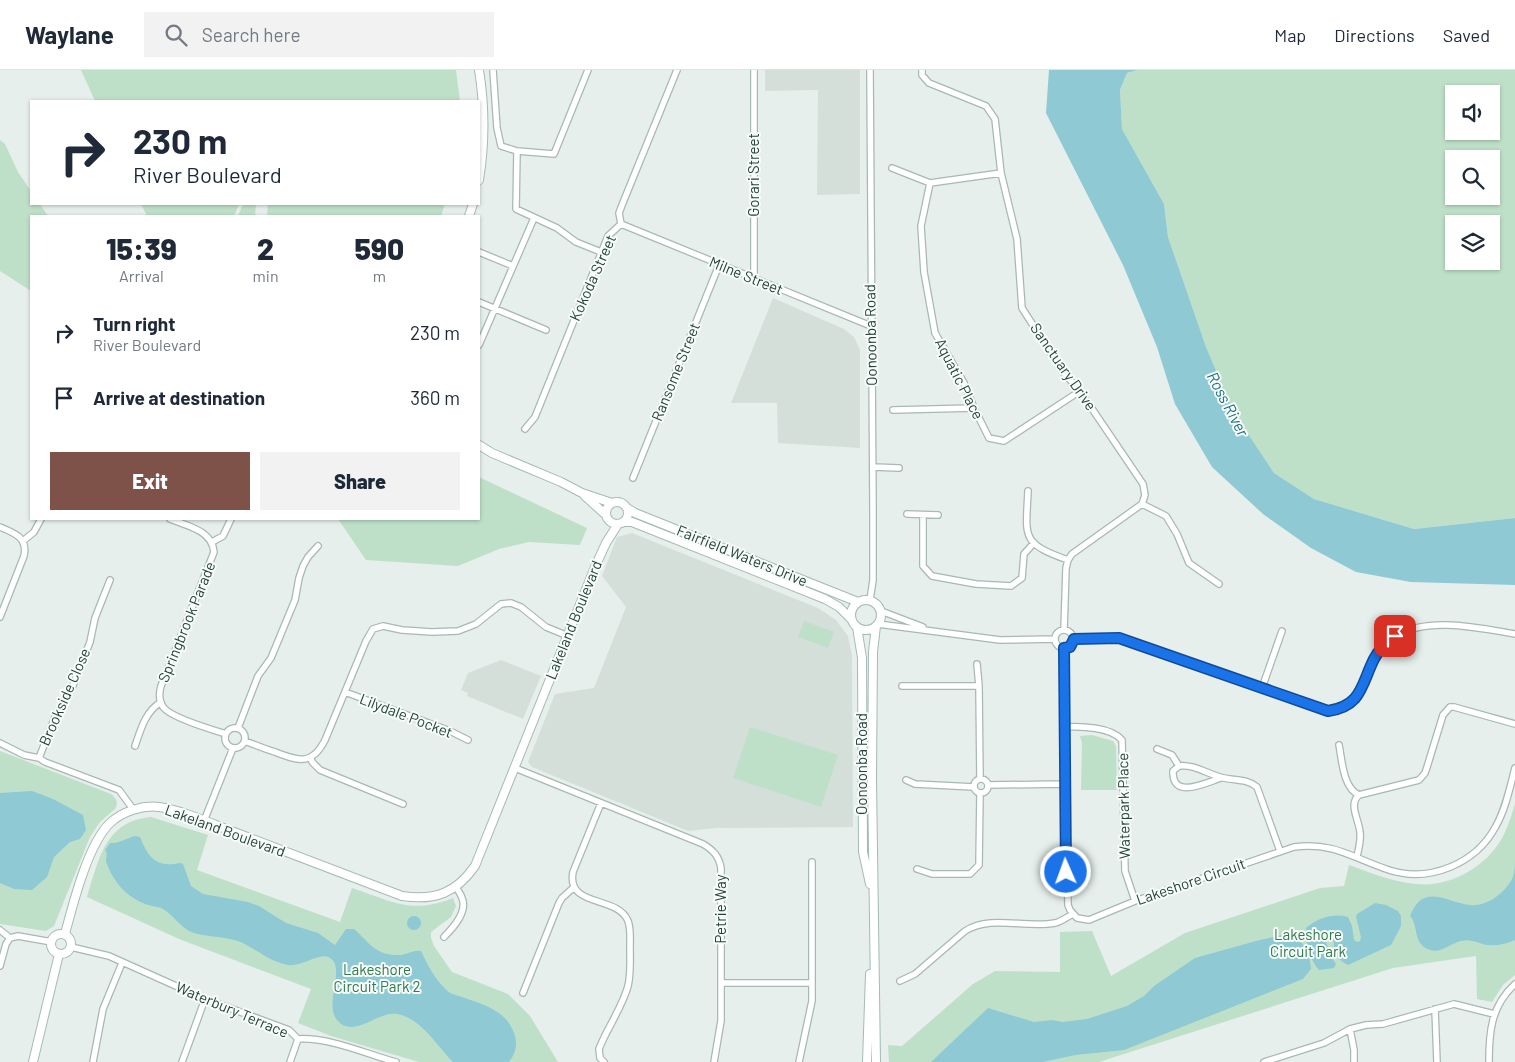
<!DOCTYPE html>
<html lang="en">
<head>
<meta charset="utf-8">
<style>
	:root { --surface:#fff; --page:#f2f2f3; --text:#1f2937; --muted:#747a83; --line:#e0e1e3; --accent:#7f5249 }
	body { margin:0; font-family:Barlow,sans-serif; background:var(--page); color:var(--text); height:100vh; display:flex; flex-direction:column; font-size:19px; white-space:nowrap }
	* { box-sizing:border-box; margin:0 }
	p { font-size:16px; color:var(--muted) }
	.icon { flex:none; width:28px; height:28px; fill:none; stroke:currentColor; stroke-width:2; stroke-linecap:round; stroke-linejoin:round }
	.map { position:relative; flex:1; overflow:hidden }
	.side { position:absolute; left:30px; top:145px; width:450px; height:305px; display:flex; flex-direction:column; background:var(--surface); border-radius:0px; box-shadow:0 1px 4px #0004 }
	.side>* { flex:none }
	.top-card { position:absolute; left:30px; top:30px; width:450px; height:105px; border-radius:0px; box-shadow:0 1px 4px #0004; background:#fff; color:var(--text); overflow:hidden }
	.controls { position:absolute; left:1445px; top:15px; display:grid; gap:10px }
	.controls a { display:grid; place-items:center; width:55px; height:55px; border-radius:0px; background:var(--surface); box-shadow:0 1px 4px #0004; font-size:25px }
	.pin { position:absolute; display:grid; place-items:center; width:42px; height:42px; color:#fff; margin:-21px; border-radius:10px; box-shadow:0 2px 8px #0006 }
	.me { position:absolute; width:55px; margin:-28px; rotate:358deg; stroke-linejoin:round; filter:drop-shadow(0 0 4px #0008) }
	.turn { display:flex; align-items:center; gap:18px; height:105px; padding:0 20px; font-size:22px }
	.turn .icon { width:65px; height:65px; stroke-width:2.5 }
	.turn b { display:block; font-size:35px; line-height:42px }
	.eta { display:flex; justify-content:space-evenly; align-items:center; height:85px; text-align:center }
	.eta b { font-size:30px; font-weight:800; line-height:35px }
	.primary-button { display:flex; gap:10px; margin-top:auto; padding:10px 20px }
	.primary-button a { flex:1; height:58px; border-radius:0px; background:var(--accent); color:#fff; font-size:20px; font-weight:800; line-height:58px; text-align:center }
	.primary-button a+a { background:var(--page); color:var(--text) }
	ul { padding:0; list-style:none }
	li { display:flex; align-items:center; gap:15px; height:65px; padding:0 20px }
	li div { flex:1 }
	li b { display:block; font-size:19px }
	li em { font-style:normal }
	header { display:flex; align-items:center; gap:30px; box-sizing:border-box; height:70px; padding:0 25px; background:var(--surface); border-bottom:1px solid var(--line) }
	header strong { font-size:24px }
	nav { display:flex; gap:28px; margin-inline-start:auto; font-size:18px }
	.search { width:350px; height:45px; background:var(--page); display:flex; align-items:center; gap:12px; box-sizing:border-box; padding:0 18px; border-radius:0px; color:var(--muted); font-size:19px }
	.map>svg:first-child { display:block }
	.built { fill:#d4dfda }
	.green { fill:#bfe0c8; fill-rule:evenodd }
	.water { fill:#8ec9d4 }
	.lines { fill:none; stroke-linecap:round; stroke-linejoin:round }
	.street-casing { stroke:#a8b8b2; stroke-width:8 }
	.secondary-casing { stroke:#a4bbb3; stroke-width:10 }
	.street { stroke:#fff; stroke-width:5.5 }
	.secondary { stroke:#fff; stroke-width:8 }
	.route-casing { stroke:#114b97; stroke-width:12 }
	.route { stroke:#1a73e8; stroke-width:9 }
	.labels { text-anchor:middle; stroke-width:4; stroke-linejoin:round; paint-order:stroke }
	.street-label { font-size:15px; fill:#24423a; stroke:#f7fbf9 }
	.park-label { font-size:15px; fill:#2d7a4b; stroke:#f7fbf9 }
	.water-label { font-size:16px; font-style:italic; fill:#1c6f80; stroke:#f7fbf9 }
</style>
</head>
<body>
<header>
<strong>Waylane</strong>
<div class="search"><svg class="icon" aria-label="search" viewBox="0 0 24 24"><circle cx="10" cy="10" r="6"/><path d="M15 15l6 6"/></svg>Search here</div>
<nav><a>Map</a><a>Directions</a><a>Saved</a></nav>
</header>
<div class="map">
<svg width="1515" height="992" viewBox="0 0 1515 992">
	<rect width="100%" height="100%" fill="#e6efeb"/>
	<path class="built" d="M765,0H860V124L817,125L818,20L765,21Z
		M773,228L844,259L854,267L860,280V378L778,373L777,333H731Z
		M632,463L818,538L836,550L848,566L852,586L853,757L716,758L688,761L532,697L528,692L555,624L594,618L626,537L602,506L617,467Z
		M501,590L541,606L523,649L467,626L468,623L461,620L468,603Z"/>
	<path class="green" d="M81,0H456L460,31H95Z
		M1137,0H1515V448L1414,459L1314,429L1274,403L1234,344L1206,277L1168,167L1164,134L1122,59L1120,20L1127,3ZM1454,24H1491V61H1454ZM1454,89H1491V126H1454ZM1454,154H1491V191H1454Z
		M0,70L5,74L18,102L31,121V134H40L48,146H31V221L0,201Z
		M141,134H239L234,146H147Z
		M243,134H256L255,146H238Z
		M268,134H445L441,146H267Z
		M479,407L587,458L580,475L529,472L499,479L458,496L366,490L338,449H479Z
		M804,551L834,562L828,578L798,567Z
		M750,657L838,685L821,737L733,708Z
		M1092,665L1113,671L1116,676L1117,720H1081L1082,673L1080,666Z
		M0,681L111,724C116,728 119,733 115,739L100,752L90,767L54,856L46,861L0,854Z
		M1515,734V905L1503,915L1492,932L1477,929L1476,886L1393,898L1099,992H889L888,975L902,976L973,914L995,901L1060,902V862L1092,861L1111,906L1185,863L1320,818L1344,816L1349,795C1371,803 1393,812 1416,814C1449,818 1485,797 1501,770C1508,758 1511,746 1515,734Z
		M151,747L208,765L197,800L340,852L352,818C392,831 411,845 453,828L456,836L451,847L431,862V868L434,876L452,902L508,924L530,946L558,992H419L331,966L298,953L311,919L179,869L87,827C99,789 105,751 151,747Z"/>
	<path class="water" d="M1049,0H1137L1127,3L1120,20L1122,59L1164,134L1168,167L1206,277L1234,343L1274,403L1314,429L1414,459L1515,448V515L1411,512L1356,502L1311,478L1263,444L1212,397L1175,334L1157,277L1123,195L1046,43Z
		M32,721L53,729L83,745L86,760L80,769L70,772L54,787L47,807L32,820L14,819L0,813V723Z
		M135,766L140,767C148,787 156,798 180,793L183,794L191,816L203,824L248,832L259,836L286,853L318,863L335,875L346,859H354C370,873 375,886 401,885C408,884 414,880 421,881C428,896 437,913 450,923C454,925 460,926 465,928C485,935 506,941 514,963C518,974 516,983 509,992H453C437,976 421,948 397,944C378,940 354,970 337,950C323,934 348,895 328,887C318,883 302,897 288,895C267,891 256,878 238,871C224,866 201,867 189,861C180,856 173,845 163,839C160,837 156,837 152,836C136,832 122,822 114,808C111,804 107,795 106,791C106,786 108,784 105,780L110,773C118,774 127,768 135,766Z
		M1515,787V870C1507,874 1497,876 1488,875C1480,874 1470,868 1461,871C1448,874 1438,887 1424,877C1414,870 1418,855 1410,846C1423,812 1446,832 1470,835C1488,837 1506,822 1513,807C1515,801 1515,793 1515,787Z
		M1375,833L1386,835L1398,841L1401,846V856L1396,866L1391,875L1348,895C1337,889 1333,885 1334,872L1330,869L1326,872L1332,888L1336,894L1334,898L1319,900C1310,891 1305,870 1306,858C1318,848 1333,843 1348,847L1352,856L1354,870L1357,872L1360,871L1361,867L1356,847L1357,844Z
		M407 853a7 7 0 1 1 14 0a7 7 0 1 1-14 0Z
		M1282,865C1302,866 1310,880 1311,899L1303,909L1124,980L1075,985L1043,992H931L988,938L1034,952L1052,950L1063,952L1087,949L1127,936L1144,926L1154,916L1195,888L1256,871Z"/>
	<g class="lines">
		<g class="street-casing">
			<path id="street" d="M493,0L497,58L501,76L517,81L516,139L557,158L576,172L601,182
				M754,0V210
				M870,0L873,437V510L870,530
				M922,0V5L929,13L986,36L995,49L1001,103L1017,169L1022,238L1063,302L1080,321L1143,414L1145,425L1142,434L1072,484L1068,490L1066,498L1064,560
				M517,81L554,84L588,0
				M892,98L930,113L1001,103
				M930,113L921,156L924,202L935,263L964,313L974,338L989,368L1004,371L1080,321
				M621,154L871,256
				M621,154L619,143L622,135L677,0
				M479,182L513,196
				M479,232L546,260
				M479,275L534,148
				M893,340L974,338
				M525,359L535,347L608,166L621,154
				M873,397L899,398
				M633,408L719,195
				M1028,421C1026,467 1020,473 1068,490
				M1142,434L1166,446L1177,464L1189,493L1219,514
				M907,444L938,445
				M923,445V496L932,506L976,514L1011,516L1022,508L1024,484L1033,474
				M170,449C187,456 212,460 214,482L161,616C159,623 159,632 164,638C172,648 213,660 226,664
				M0,457C15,463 28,468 24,486L0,547
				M23,471L34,462L41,449
				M212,472L223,466L231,449
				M881,541L923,557
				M878,554L1000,570L1055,569
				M1055 569a9 9 0 1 1 18 0a9 9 0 1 1-18 0Z
				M1074,569L1119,568L1328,641C1376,634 1359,587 1395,566C1429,546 1479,558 1515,564
				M1064,579L1065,714L1068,835L1070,840L1077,848L1089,850L1135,831L1294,777C1335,772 1352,788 1389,800C1429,813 1476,794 1496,756C1506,738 1510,717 1515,698
				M977,594L979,616L980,709
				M902,616H979
				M1262,618L1282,561
				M345,622L450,661L468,670
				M1065,657C1081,656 1111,657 1122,670L1125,801L1135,831
				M238,658L258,606L271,588L295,530L299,508L303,496L308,487L318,476
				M225 668a10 10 0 1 1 20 0a10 10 0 1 1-20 0Z
				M245,671C255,675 265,679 275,682C298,691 312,696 325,670L366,571L373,559L383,556L402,560L432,562L458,561L476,554L501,534L511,533L521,537L546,557L568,566
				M0,673L24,685L39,688L45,692L119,720L133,739
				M1339,675C1342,690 1343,718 1359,725
				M135,676C141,659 145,642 161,632
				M1157,679L1172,685L1179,696
				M39,688L55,647L72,618L90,572L95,548L110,510
				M310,688L313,693L320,700L403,734
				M515,698L703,774C713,780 719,786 721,798V951L714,992
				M1221,708C1205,713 1172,730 1173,701L1179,696C1193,694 1206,703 1220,707C1233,711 1246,708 1257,717L1280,781
				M974 716a7 7 0 1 1 14 0a7 7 0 1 1-14 0Z
				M906,710L915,714L974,717
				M988,715L1065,714
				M601,733L573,802C566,838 618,825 628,851C631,859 630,869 630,877C630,890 631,904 628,916C622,938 607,958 599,979L600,988L604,992
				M204,751L233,678
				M1357,786C1359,778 1361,771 1360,762C1359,750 1348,734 1359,725L1419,710L1425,703L1427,697L1443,645L1450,637H1454L1515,654
				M917,799L932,804H970L979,795L980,723
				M0,860L10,868
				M444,867C453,858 468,842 462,828C461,824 458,821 456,817
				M10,868L18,866L52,872
				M71,877L109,886L205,929L289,960L298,969
				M0,896L6,874L10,868
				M900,911L915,904L965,861C991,844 1026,859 1055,853C1061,852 1067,847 1073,844
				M721,913H812
				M523,923L559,833L562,828L573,818
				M1435,939L1437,992
				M1350,959L1354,980V992
				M298,969C329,967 366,984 396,992
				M93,992L103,939L122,893
				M182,992L205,929
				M290,992L298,969
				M799,992L812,931V792
				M1264,992L1324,973L1350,959L1366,955L1383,954L1454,934L1494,944
				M1489,992C1489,962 1491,936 1515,914"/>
		</g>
		<g class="secondary-casing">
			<path id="secondary" d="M479,110C485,73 485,37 479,0
				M469,146L473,134
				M479,375L492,383L561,412L582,423L612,433
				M585,426L606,445
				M606 443a11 11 0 1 1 22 0a11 11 0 1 1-22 0Z
				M627,438L635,443L858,532
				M624,452H632L825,529L839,537L851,549
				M851 545a15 15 0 1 1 30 0a15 15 0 1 1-30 0Z
				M876,556L873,582L872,709L876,992
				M857,557L862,588L863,782L870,814
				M65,864C73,834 88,774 110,753C123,741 143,735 159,737C183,740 219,757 242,765C296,786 349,806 402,826C435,831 456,823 475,796L595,497L606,473L618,454
				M51 874a10 10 0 1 1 20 0a10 10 0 1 1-20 0Z
				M33,992L59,884
				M867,992L870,904"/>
		</g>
		<use href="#street" class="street"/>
		<use href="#secondary" class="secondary"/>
	</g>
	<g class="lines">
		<g class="route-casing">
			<path id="route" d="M1066,802L1064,578L1070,577L1074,569L1119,568L1328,641C1362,636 1361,615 1374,589C1379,579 1387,572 1395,566"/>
		</g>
		<use href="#route" class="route"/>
	</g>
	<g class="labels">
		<g class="street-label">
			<text transform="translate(754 105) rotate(-90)" y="5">Gorari Street</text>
			<text transform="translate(746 206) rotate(22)" y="5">Milne Street</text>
			<text transform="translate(593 208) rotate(-66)" y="5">Kokoda Street</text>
			<text transform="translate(871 265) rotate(-91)" y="5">Oonoonba Road</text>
			<text transform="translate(1063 297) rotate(55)" y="5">Sanctuary Drive</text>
			<text transform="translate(676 302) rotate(-68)" y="5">Ransome Street</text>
			<text transform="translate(959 309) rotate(63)" y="5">Aquatic Place</text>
			<text transform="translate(742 486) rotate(22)" y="5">Fairfield Waters Drive</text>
			<text transform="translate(574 550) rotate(-68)" y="5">Lakeland Boulevard</text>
			<text transform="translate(187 552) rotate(-68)" y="5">Springbrook Parade</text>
			<text transform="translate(65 627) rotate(-66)" y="5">Brookside Close</text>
			<text transform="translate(406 646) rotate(21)" y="5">Lilydale Pocket</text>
			<text transform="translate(862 694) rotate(-90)" y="5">Oonoonba Road</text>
			<text transform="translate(1124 736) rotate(-91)" y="5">Waterpark Place</text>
			<text transform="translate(225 761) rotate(20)" y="5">Lakeland Boulevard</text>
			<text transform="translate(1191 812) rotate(-19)" y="5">Lakeshore Circuit</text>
			<text transform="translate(721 839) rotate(-90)" y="5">Petrie Way</text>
			<text transform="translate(232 940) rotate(23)" y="5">Waterbury Terrace</text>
		</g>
		<g class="park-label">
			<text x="1308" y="870">Lakeshore<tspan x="1308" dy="17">Circuit Park</tspan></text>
			<text x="377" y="905">Lakeshore<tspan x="377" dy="17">Circuit Park 2</tspan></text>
		</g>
		<g class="water-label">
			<text transform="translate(1228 334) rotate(62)" y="6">Ross River</text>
		</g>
	</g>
</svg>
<div class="controls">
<a><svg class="icon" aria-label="sound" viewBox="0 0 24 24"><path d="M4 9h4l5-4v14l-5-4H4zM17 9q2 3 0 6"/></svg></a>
<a><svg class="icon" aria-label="search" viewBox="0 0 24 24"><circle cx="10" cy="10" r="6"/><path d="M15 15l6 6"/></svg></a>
<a><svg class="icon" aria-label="layers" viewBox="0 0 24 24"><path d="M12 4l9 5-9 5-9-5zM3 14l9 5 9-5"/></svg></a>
</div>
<div class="pin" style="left:1395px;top:566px;background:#d93025"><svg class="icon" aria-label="arrive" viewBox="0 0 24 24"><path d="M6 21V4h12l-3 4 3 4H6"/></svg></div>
<svg class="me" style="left:1066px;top:802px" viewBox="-20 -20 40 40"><circle r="17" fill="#1a73e8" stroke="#fff" stroke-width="3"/><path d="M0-11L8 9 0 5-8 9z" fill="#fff"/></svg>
<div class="top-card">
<div class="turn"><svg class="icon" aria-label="right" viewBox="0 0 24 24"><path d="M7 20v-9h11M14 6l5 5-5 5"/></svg><div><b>230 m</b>River Boulevard</div></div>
</div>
<section class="side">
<div class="eta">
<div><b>15:39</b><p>Arrival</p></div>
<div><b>2</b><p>min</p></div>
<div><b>590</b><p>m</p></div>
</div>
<ul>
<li><svg class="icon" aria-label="right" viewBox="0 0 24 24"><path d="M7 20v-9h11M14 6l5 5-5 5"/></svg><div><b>Turn right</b><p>River Boulevard</p></div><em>230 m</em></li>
<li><svg class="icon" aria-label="arrive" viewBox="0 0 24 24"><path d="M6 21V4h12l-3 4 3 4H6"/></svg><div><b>Arrive at destination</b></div><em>360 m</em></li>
</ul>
<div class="primary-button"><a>Exit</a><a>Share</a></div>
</section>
</div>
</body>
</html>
